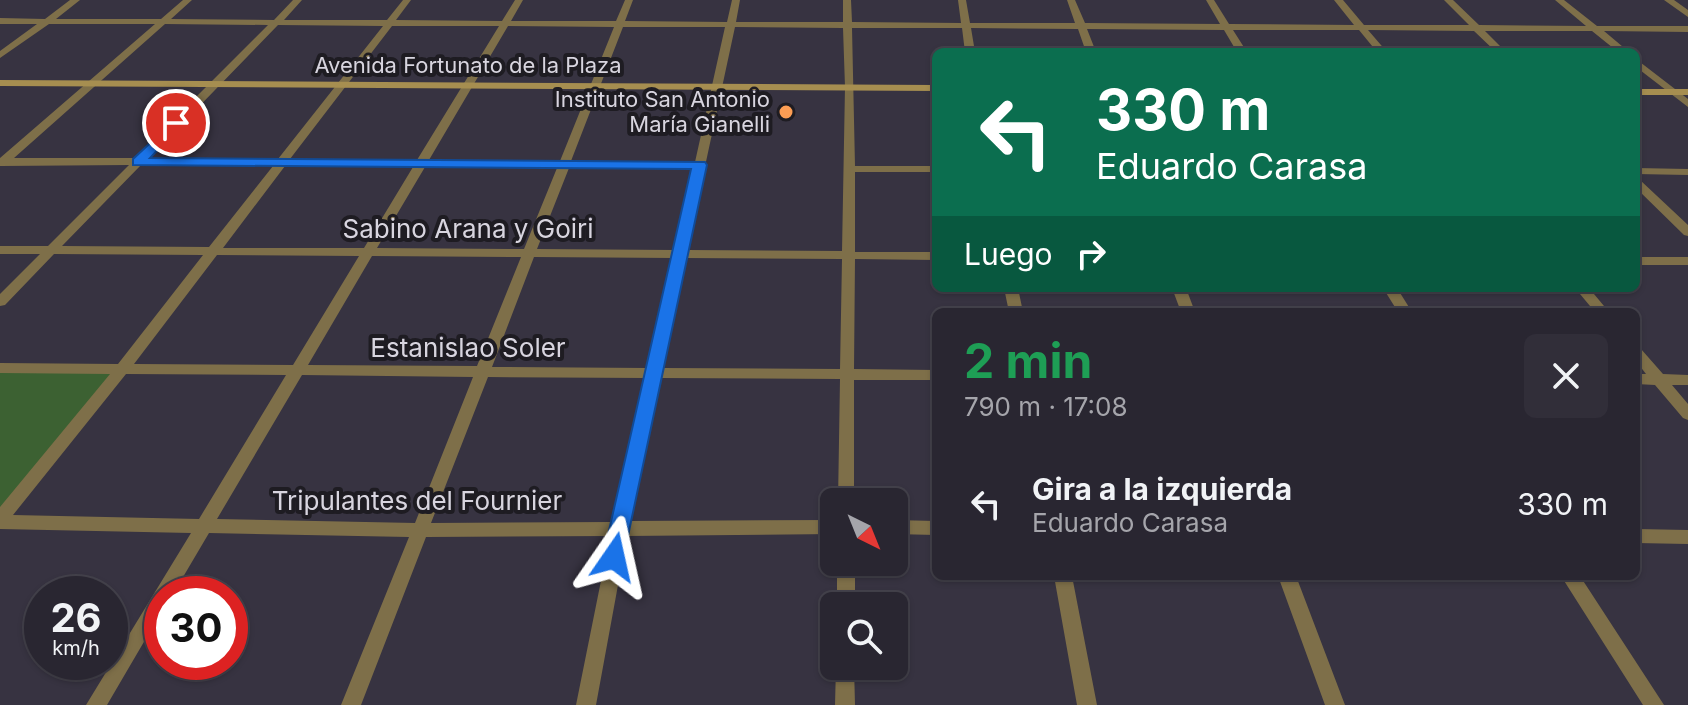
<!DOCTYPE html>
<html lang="es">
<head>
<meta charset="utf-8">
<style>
	:root { --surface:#292631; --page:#312e39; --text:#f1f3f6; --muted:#a5a5ab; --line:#45434d }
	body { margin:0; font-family:Inter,sans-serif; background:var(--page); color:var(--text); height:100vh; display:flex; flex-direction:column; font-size:30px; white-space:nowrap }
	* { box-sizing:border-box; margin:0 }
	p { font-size:26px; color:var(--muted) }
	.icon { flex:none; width:44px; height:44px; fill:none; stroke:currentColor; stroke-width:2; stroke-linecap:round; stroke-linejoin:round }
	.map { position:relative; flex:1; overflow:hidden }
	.drawer { position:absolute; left:932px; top:308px; width:708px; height:272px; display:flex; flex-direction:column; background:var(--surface); border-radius:12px; box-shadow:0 2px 6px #0004,0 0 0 2px var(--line) }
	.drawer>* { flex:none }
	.guide { position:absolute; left:932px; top:48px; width:708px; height:244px; border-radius:12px; box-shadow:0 2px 6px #0004,0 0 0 2px var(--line); background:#0b6e4f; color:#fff; overflow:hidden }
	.needle { width:52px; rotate:137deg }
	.controls { position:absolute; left:820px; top:488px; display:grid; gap:16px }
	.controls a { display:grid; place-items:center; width:88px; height:88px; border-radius:12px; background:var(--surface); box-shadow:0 2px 6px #0004,0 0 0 2px var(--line); font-size:40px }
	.speed { position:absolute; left:24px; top:576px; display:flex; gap:16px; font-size:40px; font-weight:700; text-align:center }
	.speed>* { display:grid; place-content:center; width:104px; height:104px; border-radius:50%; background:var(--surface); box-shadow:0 2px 6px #0004,0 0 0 2px var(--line); line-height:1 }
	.speed small { font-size:20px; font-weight:400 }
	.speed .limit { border:12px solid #d22; background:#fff; color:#111 }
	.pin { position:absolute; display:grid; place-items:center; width:68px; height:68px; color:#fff; margin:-34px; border:4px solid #fff; border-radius:50%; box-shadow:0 2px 8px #0007 }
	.me { position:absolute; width:88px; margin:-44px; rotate:11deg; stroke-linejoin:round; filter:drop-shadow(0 0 6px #0008) }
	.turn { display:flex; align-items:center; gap:28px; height:168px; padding:0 32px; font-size:36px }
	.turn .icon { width:104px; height:104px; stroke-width:2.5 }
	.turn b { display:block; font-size:56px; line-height:68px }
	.then { display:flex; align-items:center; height:76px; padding:0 32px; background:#0003; gap:16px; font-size:30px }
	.round { display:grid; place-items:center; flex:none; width:84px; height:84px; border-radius:12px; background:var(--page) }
	.summary { display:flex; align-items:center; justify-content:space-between; height:136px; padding:0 32px }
	h1 { font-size:48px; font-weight:700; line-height:60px; color:#1e9e55 }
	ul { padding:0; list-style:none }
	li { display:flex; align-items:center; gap:24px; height:120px; padding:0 32px }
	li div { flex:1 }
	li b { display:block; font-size:30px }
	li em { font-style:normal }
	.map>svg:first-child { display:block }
	.green { fill:#3c6132 }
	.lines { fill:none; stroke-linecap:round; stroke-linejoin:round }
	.street { fill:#7e6f49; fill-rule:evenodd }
	.secondary { fill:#a68e50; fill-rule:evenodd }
	.route { fill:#1a73e8; stroke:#114b97; stroke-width:2 }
	.poi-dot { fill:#fc9d54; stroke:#1e1c22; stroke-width:3 }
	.labels { text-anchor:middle; stroke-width:8; stroke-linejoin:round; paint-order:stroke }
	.far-street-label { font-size:22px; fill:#d8d5df; stroke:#1e1c22 }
	.far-poi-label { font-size:22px; fill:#d8d5df; stroke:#1e1c22; text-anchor:end }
	.street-label { font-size:26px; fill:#d8d5df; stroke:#1e1c22 }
</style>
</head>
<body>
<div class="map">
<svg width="1688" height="705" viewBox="0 0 1688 705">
	<rect width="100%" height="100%" fill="#373341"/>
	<path class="green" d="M0,368L122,369L0,519Z"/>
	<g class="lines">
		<path class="street" d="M70,0H80L56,19H161L183,0H192L171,19L274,20L293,0H302L284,20H387L403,0H411L396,20L502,21L515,0H523L511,21H616L625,0H633L625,21L727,22L732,0H740L736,22H843V0H851L852,22L961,23L958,0H966L970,23H1075L1067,0H1075L1085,23L1220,24L1206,0H1214L1229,24L1354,25L1334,0H1343L1364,25H1469L1444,0H1453L1479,25L1586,26L1555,0H1564L1597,26H1688V32L1604,31L1629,52H1618L1592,31H1485L1506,52H1496L1474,31L1368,30L1387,52H1377L1359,30H1233L1247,52H1237L1224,30L1087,29L1096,52H1086L1078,29L971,28L975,52H965L962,28H852L855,166H936V172H855V252H936V260L855,259L854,369L936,370V380H854V502H838L840,379L660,378L630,521L834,520V534L627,536L596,705H576L610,536L426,537L361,705H341L409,537L209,533L173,594H162V611L107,705H86L191,533L0,529V507L110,374L0,373V363L118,364L203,255L54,254L5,305L0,306V294L40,254H0V246H48L129,165L0,166V158L155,24H49L0,58V51L37,24H0V18L45,19ZM165,24L268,25L135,158H14ZM278,25L383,26L278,159H148ZM392,26H499L417,160L290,159ZM508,26L614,27L560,161L429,160ZM623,27H725L695,162L571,161ZM735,27L843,28L845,87L842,251L687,250ZM141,165L273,166L209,247L62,246ZM285,166L413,167L364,248H223ZM425,167L557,168L524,249L377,248ZM569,168H693L675,250L537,249ZM217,255L359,256L293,365L134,364ZM372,256L521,257L477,366L308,365ZM534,257L673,258L648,368L492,367ZM685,258L842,259L840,369L662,368ZM126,374L286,375L199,519L13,515ZM302,375L473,377L415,523L217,519ZM488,377L646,378L613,522L431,523Z
			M1664,0H1674L1688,10V17Z
			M1636,59L1688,99V107L1636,67Z
			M1636,168L1688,169V175L1636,174Z
			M1636,179L1640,180L1688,225V236L1684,235L1636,188Z
			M1636,257H1688V265H1636Z
			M1004,288H1018L1023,312H1009Z
			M1172,288H1186L1195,312H1181Z
			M1383,288H1397L1412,312H1398Z
			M1575,288H1589L1609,312H1595Z
			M1636,347L1641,349L1663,374L1688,375V385H1672L1688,404V420L1683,418L1655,385L1636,384V374H1646L1636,361Z
			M894,520L936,521V535L894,534Z
			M1636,529L1688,530V544L1636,543Z
			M837,562H855V606H837Z
			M1054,576H1072L1097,705H1077Z
			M1278,576H1296L1345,705H1325Z
			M1561,576H1580L1664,705H1643Z
			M836,666H854L855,705H835Z"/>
		<path class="secondary" d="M0,80L936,85V91L0,86Z
			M1636,89H1688V95H1636Z"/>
	</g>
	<path class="route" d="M176,119L183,123L150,158L705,162L707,165L622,564L614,566L606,564L603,557L691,169L133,165V159Z"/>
	<circle class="poi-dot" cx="786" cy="112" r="8"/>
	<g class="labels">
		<g class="far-street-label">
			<text x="468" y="73">Avenida Fortunato de la Plaza</text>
		</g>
		<g class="far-poi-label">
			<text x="770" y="107">Instituto San Antonio<tspan x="770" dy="25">María Gianelli</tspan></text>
		</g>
		<g class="street-label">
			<text x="468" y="238">Sabino Arana y Goiri</text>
			<text x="468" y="357">Estanislao Soler</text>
			<text x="417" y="510">Tripulantes del Fournier</text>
		</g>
	</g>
</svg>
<div class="controls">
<a><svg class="needle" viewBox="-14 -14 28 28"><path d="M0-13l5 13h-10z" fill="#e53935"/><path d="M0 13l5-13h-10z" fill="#a5a5ab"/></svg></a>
<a><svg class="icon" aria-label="search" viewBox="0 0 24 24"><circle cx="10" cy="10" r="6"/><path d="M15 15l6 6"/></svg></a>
</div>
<div class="speed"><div>26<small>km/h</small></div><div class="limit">30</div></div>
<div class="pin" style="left:176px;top:123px;background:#d93025"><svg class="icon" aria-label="arrive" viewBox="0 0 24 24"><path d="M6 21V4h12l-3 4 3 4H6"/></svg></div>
<svg class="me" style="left:614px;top:557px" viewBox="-20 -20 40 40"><path d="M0-17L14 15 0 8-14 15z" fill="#1a73e8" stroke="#fff" stroke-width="4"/></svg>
<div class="guide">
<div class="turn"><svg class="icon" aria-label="left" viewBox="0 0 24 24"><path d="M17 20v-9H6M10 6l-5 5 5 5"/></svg><div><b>330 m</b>Eduardo Carasa</div></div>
<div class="then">Luego<svg class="icon" aria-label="right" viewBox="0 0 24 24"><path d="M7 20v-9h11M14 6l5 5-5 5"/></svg></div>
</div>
<section class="drawer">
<div class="summary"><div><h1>2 min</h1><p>790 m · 17:08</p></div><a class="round"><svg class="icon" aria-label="close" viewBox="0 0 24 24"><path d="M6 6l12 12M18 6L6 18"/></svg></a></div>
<ul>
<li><svg class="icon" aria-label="left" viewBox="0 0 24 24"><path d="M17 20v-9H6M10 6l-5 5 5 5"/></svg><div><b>Gira a la izquierda</b><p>Eduardo Carasa</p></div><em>330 m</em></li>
</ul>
</section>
</div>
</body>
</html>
